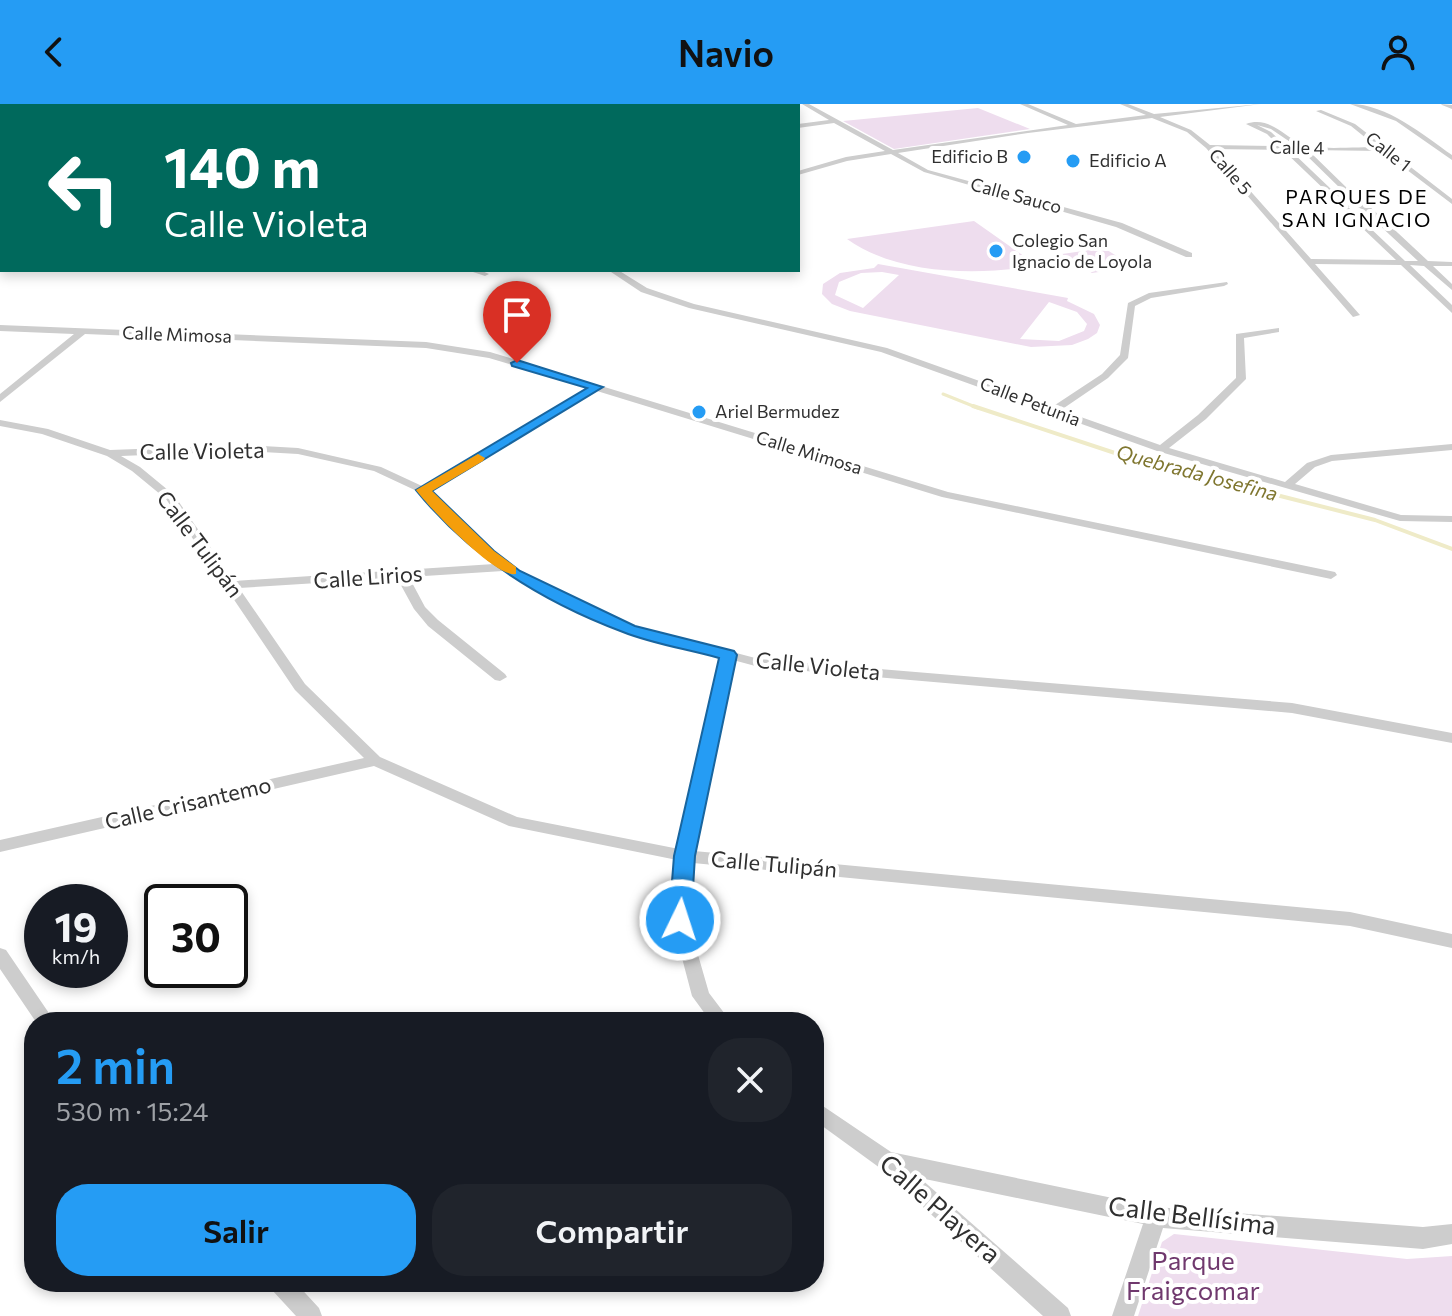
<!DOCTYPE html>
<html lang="es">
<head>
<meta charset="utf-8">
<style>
	:root { --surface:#171b24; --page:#20242c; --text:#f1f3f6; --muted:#9ea1a6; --accent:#259cf4 }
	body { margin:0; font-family:Commissioner,sans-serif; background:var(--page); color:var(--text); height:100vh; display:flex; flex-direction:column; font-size:30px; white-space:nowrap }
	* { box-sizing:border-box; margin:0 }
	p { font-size:26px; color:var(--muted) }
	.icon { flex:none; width:44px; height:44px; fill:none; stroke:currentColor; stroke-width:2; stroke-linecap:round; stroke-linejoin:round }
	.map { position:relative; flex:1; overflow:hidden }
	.details { position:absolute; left:24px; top:908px; width:800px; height:280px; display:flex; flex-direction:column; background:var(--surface); border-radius:32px; box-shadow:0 4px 12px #0003 }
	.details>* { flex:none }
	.top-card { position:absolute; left:0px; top:0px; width:800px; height:168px; box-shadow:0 4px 12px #0003; background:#00695c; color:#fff; overflow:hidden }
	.speed { position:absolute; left:24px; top:780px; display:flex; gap:16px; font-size:40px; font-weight:700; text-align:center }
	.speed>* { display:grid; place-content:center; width:104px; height:104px; border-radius:50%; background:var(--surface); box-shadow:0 4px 12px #0003; line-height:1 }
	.speed small { font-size:20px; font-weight:400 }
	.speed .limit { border:4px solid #111; border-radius:12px; background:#fff; color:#111 }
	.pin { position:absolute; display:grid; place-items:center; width:68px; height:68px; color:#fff; margin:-82px -34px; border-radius:50% 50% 50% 0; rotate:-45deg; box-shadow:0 0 8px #0007 }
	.pin .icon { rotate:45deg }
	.me { position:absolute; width:88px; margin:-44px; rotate:4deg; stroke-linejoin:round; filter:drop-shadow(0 0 6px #0008) }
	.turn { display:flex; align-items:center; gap:28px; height:168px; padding:0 32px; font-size:36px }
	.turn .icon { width:104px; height:104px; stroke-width:2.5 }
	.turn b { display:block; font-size:56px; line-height:68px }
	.round { display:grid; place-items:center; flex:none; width:84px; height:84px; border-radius:32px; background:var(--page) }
	.headline { display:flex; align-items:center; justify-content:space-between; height:136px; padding:0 32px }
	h1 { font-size:48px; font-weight:600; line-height:60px; color:var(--accent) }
	.primary-button { display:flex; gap:16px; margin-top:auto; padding:16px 32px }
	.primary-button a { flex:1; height:92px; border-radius:32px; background:var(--accent); color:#111; font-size:32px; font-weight:600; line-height:92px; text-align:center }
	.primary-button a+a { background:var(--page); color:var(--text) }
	header { display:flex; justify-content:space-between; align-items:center; height:104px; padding:0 32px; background:var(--accent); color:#111; font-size:36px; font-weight:600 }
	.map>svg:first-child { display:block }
	.green { fill:#ede; fill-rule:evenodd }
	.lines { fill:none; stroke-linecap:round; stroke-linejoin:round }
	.stream-far1 { stroke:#efebc8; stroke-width:3 }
	.stream { stroke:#efebc8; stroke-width:4 }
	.street { fill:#cdcdcd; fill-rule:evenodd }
	.route { fill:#259cf4; stroke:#18659f; stroke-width:2 }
	.slow { fill:#f59e0b }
	.poi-dot { fill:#259cf4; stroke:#fff; stroke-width:3 }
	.labels { text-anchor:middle; stroke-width:8; stroke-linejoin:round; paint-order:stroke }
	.far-street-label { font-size:18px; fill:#303030; stroke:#fff }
	.far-poi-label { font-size:18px; fill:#303030; stroke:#fff; text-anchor:start }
	.far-neighbourhood-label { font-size:20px; letter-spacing:2px; fill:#000; stroke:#fff }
	.far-water-label { font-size:20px; font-style:italic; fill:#7f762f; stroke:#fff }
	.street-label { font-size:22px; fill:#303030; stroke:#fff }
	.near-street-label { font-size:26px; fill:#303030; stroke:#fff }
	.near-park-label { font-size:26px; fill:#70396e; stroke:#fff }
</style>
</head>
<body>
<header><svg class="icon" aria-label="back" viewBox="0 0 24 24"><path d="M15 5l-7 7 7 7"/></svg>Navio<svg class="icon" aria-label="person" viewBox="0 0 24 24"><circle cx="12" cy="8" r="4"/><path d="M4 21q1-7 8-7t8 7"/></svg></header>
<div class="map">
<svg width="1452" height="1212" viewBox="0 0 1452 1212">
	<rect width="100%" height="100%" fill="#fff"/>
	<path class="green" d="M978,4L1030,25L894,45L843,17Z
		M974,117L1038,162C978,171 899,172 847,135Z
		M1104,144L1134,163L1092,169L1062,150Z
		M878,160L1068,194L1067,197L1094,210L1100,221L1097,229L1088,235L1072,241L1031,243L850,207L832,200L822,190L823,180L840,169L874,164ZM882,168L899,171L863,204L835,191L839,178L861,169ZM1049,198L1077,208L1087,220L1084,227L1059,237L1020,235Z
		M1174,1130L1407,1155L1452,1152V1212H1138L1162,1138Z"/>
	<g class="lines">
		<path class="stream-far1" d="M943,290L978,304"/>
		<path class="stream" d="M973,302L1127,353L1375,416L1452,445"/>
		<path class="street" d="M802,0H809L893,46L1068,21L1020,0H1028L1076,20L1146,11L1120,0H1128L1154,10L1261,0L1160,13L1191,26L1210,41L1279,42L1267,30L1246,20C1269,12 1283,31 1302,41C1313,46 1362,43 1377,43L1351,22L1316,7L1321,6L1355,20L1452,95V100L1382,47L1308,46L1349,86L1347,91L1355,97L1368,101L1428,157L1452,158V162H1433L1452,180V186L1424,162L1410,161L1452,201V209L1401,161L1315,160L1360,211L1353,213L1206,44L1187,28L1152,14L1028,29L898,49L928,66L1122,119L1192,149V153H1186L1116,123L924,68L891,50L847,57L798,71V67L846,53L885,47L834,19L798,24V20L829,16ZM1257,21L1271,25L1296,42H1286L1271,28ZM1213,45L1283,46L1328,89L1341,93L1347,98L1339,102L1396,156L1311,155ZM1290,46H1301L1343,87L1332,86ZM1352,101L1362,105L1418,157H1405L1348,103Z
			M1350,0C1387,0 1423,31 1452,51V56L1396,17Z
			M1441,0L1452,1V5L1442,1Z
			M0,27L2,28V32L0,31Z
			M2,63V67L0,68V64Z
			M0,108H2L0,113Z
			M467,166H480L489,170L485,172Z
			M608,166H618L647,184L694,200L887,244L1052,303L1102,270L1120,251L1128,199L1149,189L1227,178L1228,180L1224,182L1151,194L1135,202L1128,254L1108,274L1061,306L1160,341L1198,311L1236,274V230L1279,224V228L1244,234L1246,275L1206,315L1169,344L1285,378L1307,359L1331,351L1452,340V346L1332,357L1315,363L1295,380L1401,411L1452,412V418L1400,417L1157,347L881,248L689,204L641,188Z
			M0,221L426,238L490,248L948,388L1335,468L1337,471L1331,475L942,393L597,287L430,387L492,447L519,467L634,522L759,555L1292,599L1452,629V639L1292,609L759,563L733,556L694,747L1350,808L1452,830V844L1350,822L693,759L688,816L709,889L731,918H711L692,892L672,816L677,756L509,722L374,662L0,748V736L364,654L295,586L166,395L132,367L107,352L42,330L0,322V316L48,325L110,346L246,341L298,344L381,363L422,382L588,284L489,254L426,244L85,230L0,298V290L74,230L0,227ZM246,347L298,350L374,367L419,388L494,460L234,477L174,391L140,363L121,352ZM503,467L624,528L721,553L679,745L517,713L380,653L305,580L239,484L397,474L414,505L428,522L495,576L500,577L507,573L505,570L438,516L425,503L409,473Z
			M0,844L6,846L55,918H36L0,865Z
			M814,996L891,1048L1156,1103L1423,1123L1452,1120V1140L1423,1145L1163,1124L1134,1212H1112L1143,1120L920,1074L1068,1204L1071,1212H1043L880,1064L814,1016Z
			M269,1178H295L319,1204L322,1212H296L272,1186Z"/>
	</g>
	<path class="route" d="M517,256L603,283L432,387L494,447L520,467L635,522L734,547L737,551L695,752L691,816L688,823L680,825L672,823L669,816L674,752L719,554C687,545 653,540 623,528C543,498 470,453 416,386L587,284L512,262L511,259Z"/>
	<path class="slow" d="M478,350L485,354L483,357L432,387L494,447L516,463V470C495,474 430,404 416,386Z"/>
	<g class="poi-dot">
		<circle cx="1024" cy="53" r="8"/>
		<circle cx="1073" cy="57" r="8"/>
		<circle cx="996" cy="147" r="8"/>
		<circle cx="699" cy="308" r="8"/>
	</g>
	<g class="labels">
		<g class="far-street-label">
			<text transform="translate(1297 44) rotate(1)" y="6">Calle 4</text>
			<text transform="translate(1388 48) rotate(38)" y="6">Calle 1</text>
			<text transform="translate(1230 68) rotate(49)" y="6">Calle 5</text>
			<text transform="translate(1016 92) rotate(15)" y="6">Calle Sauco</text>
			<text transform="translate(177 231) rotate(2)" y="6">Calle Mimosa</text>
			<text transform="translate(1030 298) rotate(21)" y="6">Calle Petunia</text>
			<text transform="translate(809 349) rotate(17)" y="6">Calle Mimosa</text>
		</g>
		<g class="far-poi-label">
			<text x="1008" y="59" text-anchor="end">Edificio B</text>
			<text x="1089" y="63">Edificio A</text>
			<text x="1012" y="143">Colegio San<tspan x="1012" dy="21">Ignacio de Loyola</tspan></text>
			<text x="715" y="314">Ariel Bermudez</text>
		</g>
		<g class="far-neighbourhood-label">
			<text x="1357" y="100">PARQUES DE<tspan x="1357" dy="23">SAN IGNACIO</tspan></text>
		</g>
		<g class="far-water-label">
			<text transform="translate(1197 369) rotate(15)" y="7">Quebrada Josefina</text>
		</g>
		<g class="street-label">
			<text transform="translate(202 347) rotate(-1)" y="8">Calle Violeta</text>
			<text transform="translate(200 440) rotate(53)" y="8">Calle Tulipán</text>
			<text transform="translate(368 473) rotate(-4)" y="8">Calle Lirios</text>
			<text transform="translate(818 562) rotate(6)" y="8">Calle Violeta</text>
			<text transform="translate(188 699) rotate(-13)" y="8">Calle Crisantemo</text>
			<text transform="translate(774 760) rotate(5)" y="8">Calle Tulipán</text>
		</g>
		<g class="near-street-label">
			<text transform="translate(940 1105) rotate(41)" y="9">Calle Playera</text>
			<text transform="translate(1192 1112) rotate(7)" y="9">Calle Bellísima</text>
		</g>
		<g class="near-park-label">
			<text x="1193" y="1166">Parque<tspan x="1193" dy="30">Fraigcomar</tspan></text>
		</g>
	</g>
</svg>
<div class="speed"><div>19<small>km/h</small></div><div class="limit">30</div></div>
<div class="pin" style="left:517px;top:259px;background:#d93025"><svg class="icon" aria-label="arrive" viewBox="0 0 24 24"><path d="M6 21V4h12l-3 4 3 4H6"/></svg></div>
<svg class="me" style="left:680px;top:816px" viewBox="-20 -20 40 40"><circle r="17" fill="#259cf4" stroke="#fff" stroke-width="3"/><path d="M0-11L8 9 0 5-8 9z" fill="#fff"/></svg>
<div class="top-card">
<div class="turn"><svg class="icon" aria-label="left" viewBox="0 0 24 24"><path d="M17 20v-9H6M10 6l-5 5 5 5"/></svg><div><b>140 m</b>Calle Violeta</div></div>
</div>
<section class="details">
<div class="headline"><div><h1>2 min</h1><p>530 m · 15:24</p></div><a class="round"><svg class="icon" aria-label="close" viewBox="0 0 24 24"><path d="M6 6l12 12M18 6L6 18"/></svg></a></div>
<div class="primary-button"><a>Salir</a><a>Compartir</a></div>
</section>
</div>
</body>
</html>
